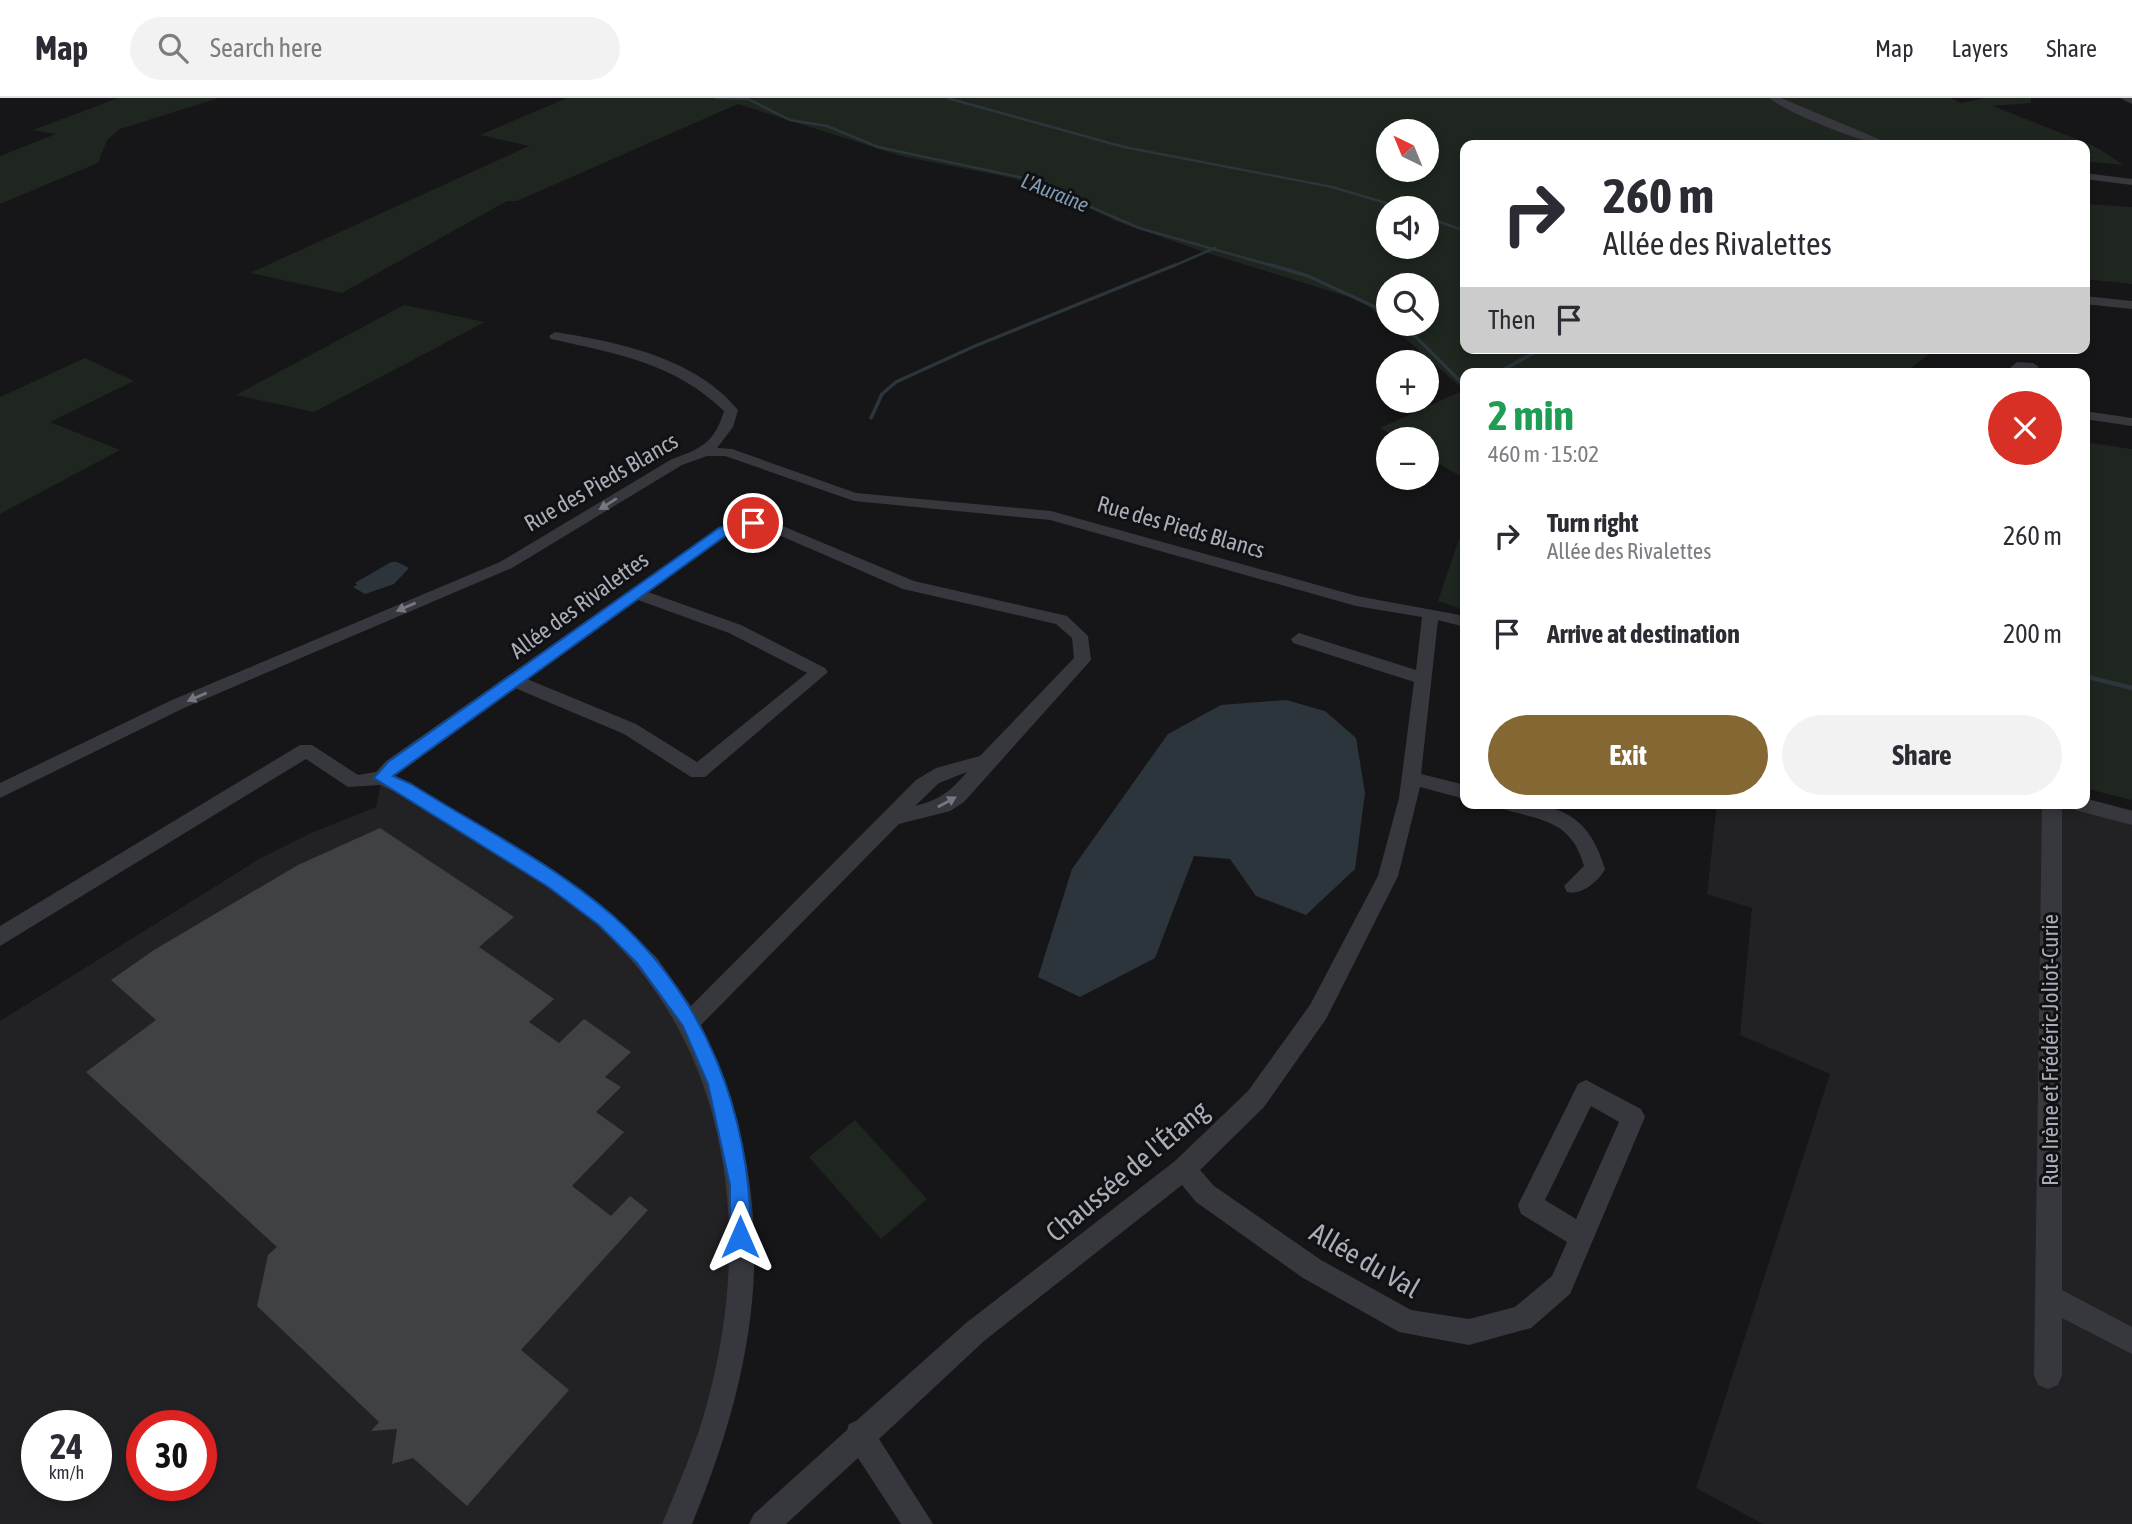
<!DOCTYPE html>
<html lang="en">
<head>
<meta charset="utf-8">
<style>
	:root { --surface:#fff; --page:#f2f2f3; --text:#2b2b33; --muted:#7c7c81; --line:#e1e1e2; --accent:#856733 }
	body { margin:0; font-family:"Asap Condensed",sans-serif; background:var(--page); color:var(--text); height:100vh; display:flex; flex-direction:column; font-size:26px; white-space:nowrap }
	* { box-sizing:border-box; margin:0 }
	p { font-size:23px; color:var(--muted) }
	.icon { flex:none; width:38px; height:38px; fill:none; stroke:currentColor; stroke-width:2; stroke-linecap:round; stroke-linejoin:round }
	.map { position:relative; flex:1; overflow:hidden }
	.sheet { position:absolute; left:1460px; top:270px; width:630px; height:441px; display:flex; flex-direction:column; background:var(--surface); border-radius:14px; box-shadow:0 4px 10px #0003 }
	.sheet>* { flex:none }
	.top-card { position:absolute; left:1460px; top:42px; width:630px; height:214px; border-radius:14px; box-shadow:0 4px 10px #0003; background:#fff; color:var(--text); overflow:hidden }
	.needle { width:46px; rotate:317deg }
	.tools { position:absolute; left:1376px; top:21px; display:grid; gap:14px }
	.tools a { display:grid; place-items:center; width:63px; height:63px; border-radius:50%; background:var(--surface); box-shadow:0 4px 10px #0003; font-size:35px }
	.speed { position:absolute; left:21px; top:1312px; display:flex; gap:14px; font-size:35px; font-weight:700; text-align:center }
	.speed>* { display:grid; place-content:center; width:91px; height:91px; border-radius:50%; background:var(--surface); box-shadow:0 4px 10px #0003; line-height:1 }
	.speed small { font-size:18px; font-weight:400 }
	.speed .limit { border:10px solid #d22; background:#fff; color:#111 }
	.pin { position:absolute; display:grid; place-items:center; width:60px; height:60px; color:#fff; margin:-30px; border:4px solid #fff; border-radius:50%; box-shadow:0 2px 7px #0007 }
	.me { position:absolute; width:77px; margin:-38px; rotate:0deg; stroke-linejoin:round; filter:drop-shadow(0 0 5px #0008) }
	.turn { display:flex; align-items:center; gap:24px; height:147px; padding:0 28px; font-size:32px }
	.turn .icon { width:91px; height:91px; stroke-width:2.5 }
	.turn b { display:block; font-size:49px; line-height:60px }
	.then { display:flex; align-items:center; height:66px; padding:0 28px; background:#0003; gap:14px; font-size:26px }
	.round { display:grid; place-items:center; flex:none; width:74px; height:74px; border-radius:37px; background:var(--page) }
	.summary { display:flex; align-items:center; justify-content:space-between; height:119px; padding:0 28px }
	h1 { font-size:42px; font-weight:700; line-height:52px; color:#1e9e55 }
	.action { display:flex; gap:14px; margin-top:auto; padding:14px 28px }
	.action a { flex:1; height:80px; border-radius:42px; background:var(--accent); color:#fff; font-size:28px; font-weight:700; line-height:80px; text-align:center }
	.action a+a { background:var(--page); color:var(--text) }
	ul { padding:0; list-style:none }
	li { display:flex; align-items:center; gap:21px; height:98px; padding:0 28px }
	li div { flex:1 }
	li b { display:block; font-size:26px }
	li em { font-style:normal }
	header { display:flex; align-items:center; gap:42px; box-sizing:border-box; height:98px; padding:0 35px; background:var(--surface); border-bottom:2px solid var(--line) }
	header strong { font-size:33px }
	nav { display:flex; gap:38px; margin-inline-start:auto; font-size:24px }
	.search { width:490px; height:63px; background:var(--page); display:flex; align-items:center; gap:18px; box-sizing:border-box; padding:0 24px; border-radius:38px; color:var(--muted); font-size:26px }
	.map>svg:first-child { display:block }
	.built { fill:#222225; fill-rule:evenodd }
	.green { fill:#1e261f; fill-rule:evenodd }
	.water { fill:#2c353c }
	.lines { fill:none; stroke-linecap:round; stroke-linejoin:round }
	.stream-far2 { stroke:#2c353c; stroke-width:2.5 }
	.stream-far1 { stroke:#2c353c; stroke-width:3.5 }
	.stream { stroke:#2c353c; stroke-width:4.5 }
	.building { fill:#404145 }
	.street { fill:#37383d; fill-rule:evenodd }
	.oneway { fill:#757881 }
	.route { fill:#1a73e8; stroke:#114b97; stroke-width:2 }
	.labels { text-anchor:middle; stroke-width:6; stroke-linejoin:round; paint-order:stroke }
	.far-water-label { font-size:21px; font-style:italic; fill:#7f9bb3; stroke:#111113 }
	.street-label { font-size:23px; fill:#a8adb8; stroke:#111113 }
	.near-street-label { font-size:28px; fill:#a8adb8; stroke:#111113 }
</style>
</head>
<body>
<header>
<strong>Map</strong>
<div class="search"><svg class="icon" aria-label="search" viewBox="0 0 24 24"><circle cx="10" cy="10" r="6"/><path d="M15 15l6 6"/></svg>Search here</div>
<nav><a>Map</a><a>Layers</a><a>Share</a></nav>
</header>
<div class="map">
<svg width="2132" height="1426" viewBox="0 0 2132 1426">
	<rect width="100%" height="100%" fill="#161618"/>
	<path class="built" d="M382,680L553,783L643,860L718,986L740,1192L677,1426H0V923L259,761L311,735L376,709ZM37,1328H96V1388H37ZM142,1328H201V1388H142Z
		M2084,700L2132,712V1426H1763L1696,1390L1830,976L1740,937L1752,810L1707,796L1717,705H2084Z"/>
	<path class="green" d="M118,0H219L120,31L107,42L98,65L0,106V58L56,36L33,32Z
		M567,0H1951L1961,5L1985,0H2031V5L1993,8L2094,48L2124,67L2084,63V47H1465V250H1937L1905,275H1465V381L1426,358V341H1399L1380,330L1464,292L1389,226H1426V187H1388V225L1362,203L1201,153L1116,123L1065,98L1012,80L901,58L738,6L517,103H507L342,195L250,175L529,48L480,37ZM1388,33H1426V72H1388ZM1388,110H1426V149H1388Z
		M2084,106L2132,109V186L2084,181Z
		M404,207L485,224L314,314L236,297Z
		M85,260L134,283L50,324L120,352L0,416V299Z
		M2084,344L2132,351V702L2084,690Z
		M1465,423V512L1438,503Z
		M855,1022L927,1101L881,1141L809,1059Z"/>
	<path class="water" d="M391,464H397L409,470L394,486L365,496L353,489L357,487L355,485Z
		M1286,602L1325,613L1356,640L1365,695L1355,771L1306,817L1256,798L1230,761L1194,758L1155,860L1080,899L1038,879L1072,771L1168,636L1221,607Z"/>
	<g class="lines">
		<path class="stream-far2" d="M715,0L748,1L790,22L827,28L878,49L1024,80L1139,130L1277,169
			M947,0L1124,49L1332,89L1403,110
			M1426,119L1465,133
			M1171,169L1215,150"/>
		<path class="stream-far1" d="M1271,167L1308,178L1388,215
			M1403,226L1465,288
			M1497,275L1543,250
			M871,320L882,296L896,284L975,248L1175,167"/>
		<path class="stream" d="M2084,578L2132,590"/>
	</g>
	<path class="building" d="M380,730L514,819L479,849L554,901L529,924L559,945L584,921L631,954L605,979L621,989L596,1014L624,1034L572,1088L611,1118L630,1098L648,1112L521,1252L569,1292L467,1408L413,1360L392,1366L397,1331L371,1333L379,1324L257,1208L268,1157L277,1149L86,974L156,922L111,882L154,852L298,767Z"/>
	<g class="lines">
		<path class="street" d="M1769,0H1781L1893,47C1867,48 1790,16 1769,0Z
			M2120,0H2132V6Z
			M2084,75L2132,81V87L2084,81Z
			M2084,198L2132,203V211L2084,206Z
			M555,234C618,244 696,260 738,312L733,329L717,350L732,351L856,395L1051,413L1357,498L1465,518V529L1438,522L1421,676L1465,687V701L1420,689L1398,778L1326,921L1264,1009L1200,1072L1214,1088L1321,1162L1411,1212L1469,1221L1515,1209L1552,1178L1567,1144L1521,1116L1518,1107L1578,986L1586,982L1641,1011L1645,1019L1570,1196L1531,1230L1469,1247L1399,1234L1303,1180L1196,1104L1182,1087L984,1243L879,1341L933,1426H901L858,1360L786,1426H749L754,1416L847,1332L849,1326L856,1323L966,1225L1175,1063L1248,993L1310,907L1378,778L1399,700L1414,584L1293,545L1291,541L1299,535L1416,572L1422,519L1356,508L1050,422L854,403L725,358H707L682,367L512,470L184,610L0,700V685L172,602L500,464L672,361C701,351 715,344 724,313C675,265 614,255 551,241L549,238ZM1591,1008L1619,1024L1576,1121L1545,1102Z
			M2017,264L2033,265L2039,269L2033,273L2004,275Z
			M2084,313L2132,320V328L2084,321Z
			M753,420L773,424L914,483L1067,518L1088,538L1091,562L964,704L950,713L899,726L701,927C783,1099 763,1255 692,1426H662C679,1385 697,1345 708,1302C753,1134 731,948 597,827C538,774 465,737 398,695L380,687L348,689L306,661L0,848V828L300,647H312L358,677L376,674L386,663L719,430ZM753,430L765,431L903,491L1056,526L1072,540L1074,560L980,658L936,670L916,682L691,908L657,860L611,815L514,747L395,678L515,590L624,636L691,679H705L828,574L825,570L741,527L648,494L729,436ZM638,502L729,535L807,575L697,664L636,626L527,581ZM967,674C950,694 939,702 915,708L939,685Z
			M2084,700L2132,713V727L2067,710L2065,705H2084Z
			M1498,705C1554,705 1587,711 1605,771C1599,783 1581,798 1567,794L1564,788L1584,768C1571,721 1541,723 1500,710Z
			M2042,705H2062V1192L2132,1229V1256L2062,1220V1277L2058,1287L2048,1291L2038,1287L2034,1277Z"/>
	</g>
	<defs><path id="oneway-solid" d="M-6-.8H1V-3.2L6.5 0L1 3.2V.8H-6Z" transform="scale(1.75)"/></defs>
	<g class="oneway">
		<use href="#oneway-solid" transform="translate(608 406) rotate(148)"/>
		<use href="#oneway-solid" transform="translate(406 509) rotate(157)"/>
		<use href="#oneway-solid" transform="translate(197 599) rotate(157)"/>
		<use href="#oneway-solid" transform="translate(947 704) rotate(-29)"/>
	</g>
	<path class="route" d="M753,421L759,425L757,427L728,436L393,678L411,686C478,728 553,766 612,817C707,901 750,1015 751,1139L748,1147L740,1150L733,1147L730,1139V1087L708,986L683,928L637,865L599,827L547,788L374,680L388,664L719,430Z"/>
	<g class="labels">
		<g class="far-water-label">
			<text transform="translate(1055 95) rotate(22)" y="7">L'Auraine</text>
		</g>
		<g class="street-label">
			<text transform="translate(601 384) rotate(-30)" y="8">Rue des Pieds Blancs</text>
			<text transform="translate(1181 429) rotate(16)" y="8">Rue des Pieds Blancs</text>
			<text transform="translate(579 507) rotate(-36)" y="8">Allée des Rivalettes</text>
			<text transform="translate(2050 952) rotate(-90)" y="8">Rue Irène et Frédéric Joliot-Curie</text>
		</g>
		<g class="near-street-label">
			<text transform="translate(1127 1073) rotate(-40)" y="10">Chaussée de l'Étang</text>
			<text transform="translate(1365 1162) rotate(30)" y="10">Allée du Val</text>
		</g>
	</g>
</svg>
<div class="tools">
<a><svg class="needle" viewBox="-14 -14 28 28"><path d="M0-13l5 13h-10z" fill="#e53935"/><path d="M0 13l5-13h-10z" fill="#7c7c81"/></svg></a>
<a><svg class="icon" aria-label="sound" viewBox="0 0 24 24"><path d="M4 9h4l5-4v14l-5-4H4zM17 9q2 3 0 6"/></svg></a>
<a><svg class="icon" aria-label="search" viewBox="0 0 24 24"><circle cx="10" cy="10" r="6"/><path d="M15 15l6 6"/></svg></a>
<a>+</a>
<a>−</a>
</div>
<div class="speed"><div>24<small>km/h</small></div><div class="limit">30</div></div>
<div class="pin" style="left:753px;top:425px;background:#d93025"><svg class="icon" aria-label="arrive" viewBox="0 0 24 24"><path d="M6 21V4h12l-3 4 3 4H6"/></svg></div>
<svg class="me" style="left:740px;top:1139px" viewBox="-20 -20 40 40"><path d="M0-17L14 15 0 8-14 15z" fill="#1a73e8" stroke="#fff" stroke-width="4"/></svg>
<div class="top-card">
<div class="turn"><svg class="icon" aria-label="right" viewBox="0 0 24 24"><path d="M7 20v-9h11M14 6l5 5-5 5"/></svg><div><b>260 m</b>Allée des Rivalettes</div></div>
<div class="then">Then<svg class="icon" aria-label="arrive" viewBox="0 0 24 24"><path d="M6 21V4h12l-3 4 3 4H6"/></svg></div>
</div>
<section class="sheet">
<div class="summary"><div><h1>2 min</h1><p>460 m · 15:02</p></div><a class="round" style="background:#d93025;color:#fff"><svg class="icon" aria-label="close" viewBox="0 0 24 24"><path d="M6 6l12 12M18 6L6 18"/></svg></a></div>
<ul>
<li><svg class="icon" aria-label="right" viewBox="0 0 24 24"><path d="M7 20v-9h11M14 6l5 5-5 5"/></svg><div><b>Turn right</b><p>Allée des Rivalettes</p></div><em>260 m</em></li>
<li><svg class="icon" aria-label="arrive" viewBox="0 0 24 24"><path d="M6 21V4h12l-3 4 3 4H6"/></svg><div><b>Arrive at destination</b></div><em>200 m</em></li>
</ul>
<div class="action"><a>Exit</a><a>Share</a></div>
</section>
</div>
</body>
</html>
